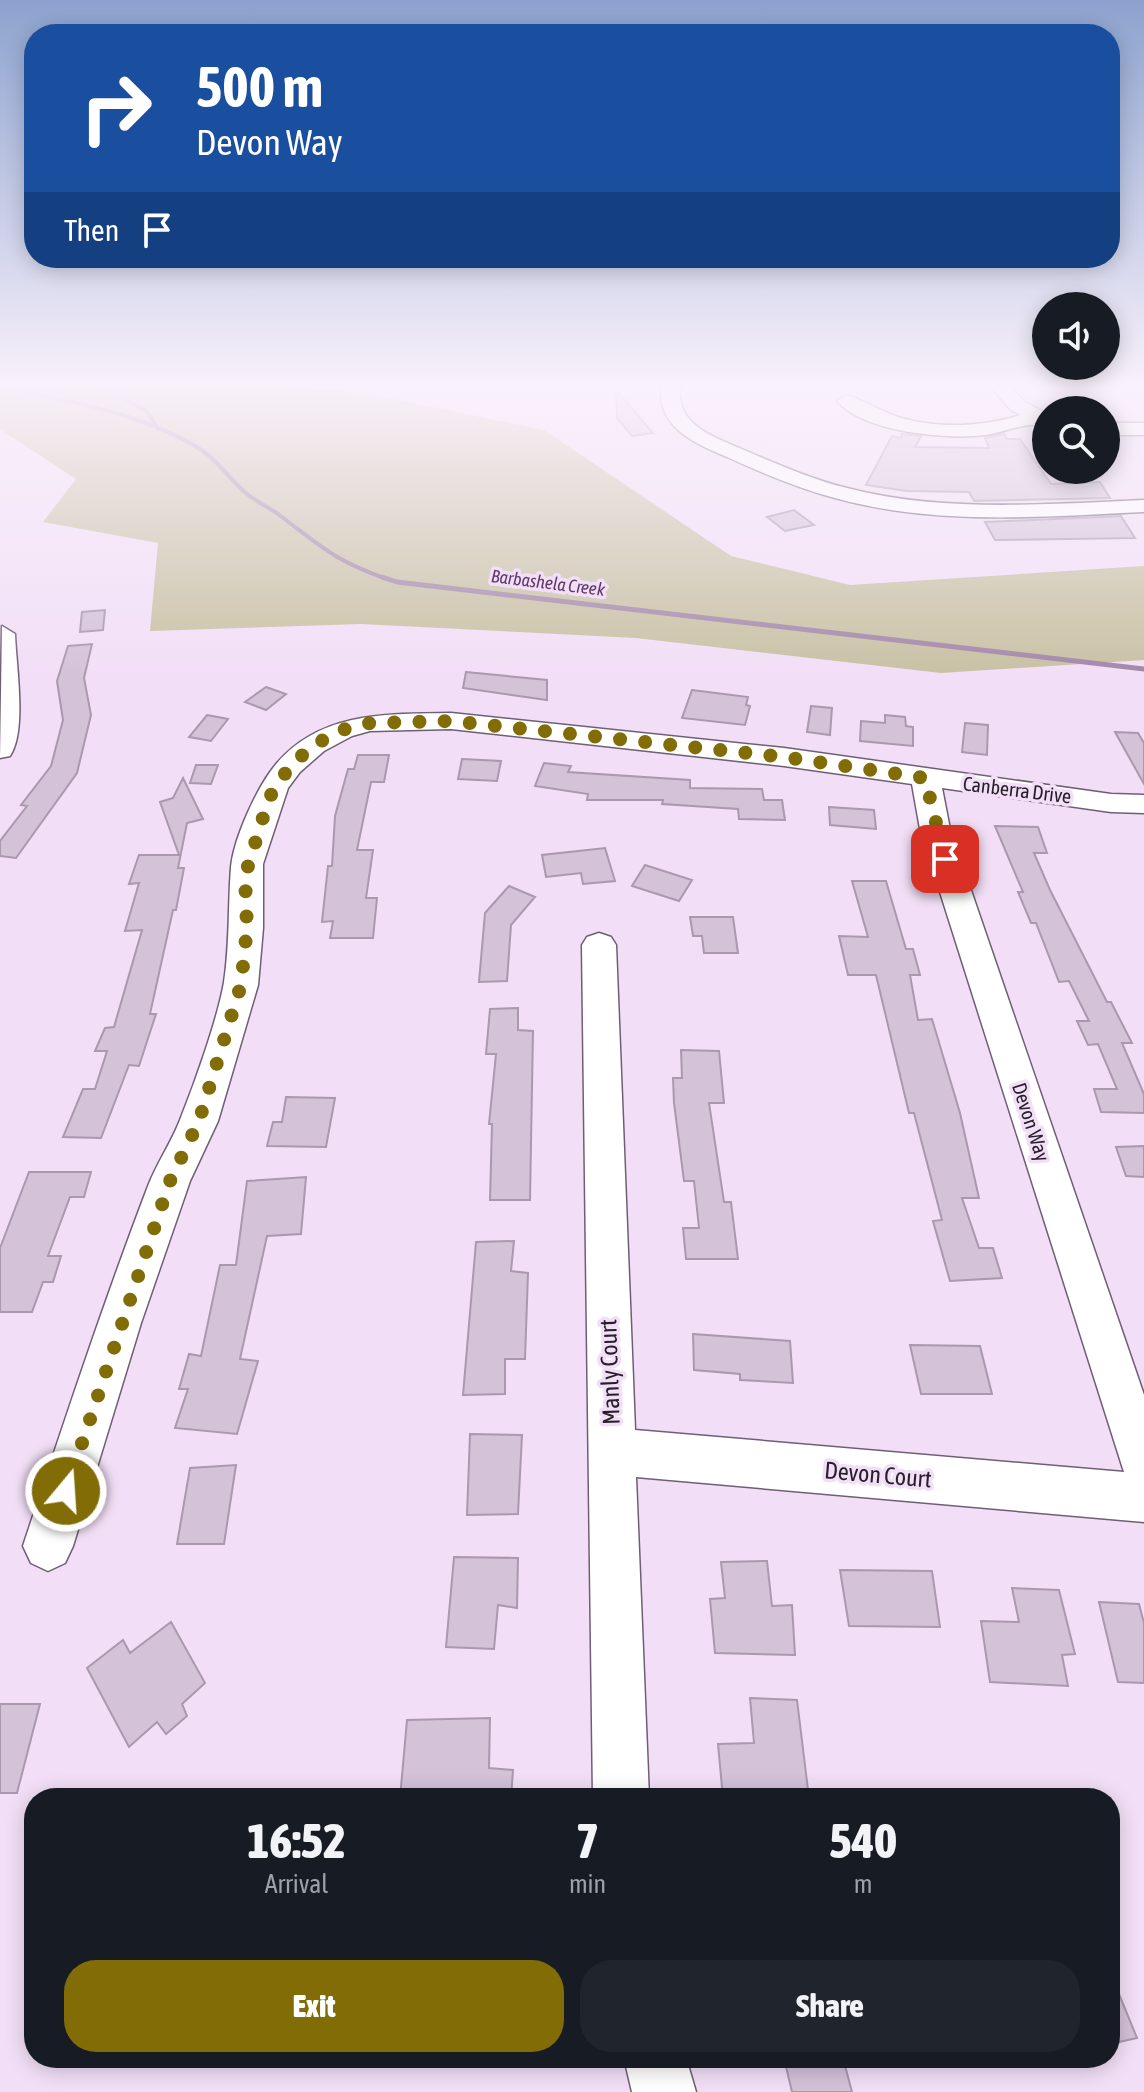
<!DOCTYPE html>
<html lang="en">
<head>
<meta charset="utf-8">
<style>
	:root { --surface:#171b24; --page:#20242c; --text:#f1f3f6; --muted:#9ea1a6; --accent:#816c06 }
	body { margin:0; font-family:"Asap Condensed",sans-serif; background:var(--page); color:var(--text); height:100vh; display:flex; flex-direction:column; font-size:30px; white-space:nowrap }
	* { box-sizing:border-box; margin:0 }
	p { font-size:26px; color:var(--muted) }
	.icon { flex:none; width:44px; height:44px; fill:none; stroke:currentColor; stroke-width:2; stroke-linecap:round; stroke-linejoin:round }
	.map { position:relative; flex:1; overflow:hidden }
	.sheet { position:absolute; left:24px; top:1788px; width:1096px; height:280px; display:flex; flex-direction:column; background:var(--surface); border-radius:32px; box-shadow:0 4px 20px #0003 }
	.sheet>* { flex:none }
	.banner { position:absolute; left:24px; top:24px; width:1096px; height:244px; border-radius:32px; box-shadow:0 4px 20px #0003; background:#1a4fa0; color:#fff; overflow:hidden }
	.tools { position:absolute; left:1032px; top:292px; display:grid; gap:16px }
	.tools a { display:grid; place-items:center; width:88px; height:88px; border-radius:50%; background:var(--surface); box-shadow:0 4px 20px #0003; font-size:40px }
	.pin { position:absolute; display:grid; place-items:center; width:68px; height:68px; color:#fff; margin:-34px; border-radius:16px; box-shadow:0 4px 12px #0006 }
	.me { position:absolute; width:88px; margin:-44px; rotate:18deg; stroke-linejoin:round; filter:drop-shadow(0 0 6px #0008) }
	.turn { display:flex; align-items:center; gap:28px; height:168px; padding:0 40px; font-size:36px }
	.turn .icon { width:104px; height:104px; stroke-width:2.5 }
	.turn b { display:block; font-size:56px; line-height:68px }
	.then { display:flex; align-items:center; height:76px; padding:0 40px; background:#0003; gap:16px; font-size:30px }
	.eta { display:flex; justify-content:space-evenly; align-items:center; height:136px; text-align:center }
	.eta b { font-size:48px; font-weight:800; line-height:56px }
	.primary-button { display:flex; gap:16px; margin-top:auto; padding:16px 40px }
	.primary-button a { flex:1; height:92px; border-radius:32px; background:var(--accent); color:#fff; font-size:32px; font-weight:800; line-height:92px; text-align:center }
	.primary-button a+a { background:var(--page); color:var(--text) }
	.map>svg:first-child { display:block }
	.green { fill:#c9c1a4 }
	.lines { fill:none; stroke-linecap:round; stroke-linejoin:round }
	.stream-far1 { stroke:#a288a8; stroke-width:4 }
	.stream { stroke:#a288a8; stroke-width:5 }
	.building { fill:#d4c2d9; stroke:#aa98af; stroke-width:2 }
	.minor-casing { stroke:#6f5f74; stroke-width:3 }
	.minor { fill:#fff; fill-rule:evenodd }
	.route { stroke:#816c06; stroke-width:14; stroke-dasharray:0 25.2 }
	.labels { text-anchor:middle; stroke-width:7; stroke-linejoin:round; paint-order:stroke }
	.far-water-label { font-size:18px; font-style:italic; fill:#5d3966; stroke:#f2dff7 }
	.street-label { font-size:20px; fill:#272029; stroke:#f2dff7 }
	.near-street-label { font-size:24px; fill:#272029; stroke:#f2dff7 }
</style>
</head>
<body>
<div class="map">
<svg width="1144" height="2092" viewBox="0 0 1144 2092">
	<rect width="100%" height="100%" fill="#f2dff7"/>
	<path class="green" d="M0,383H252L364,393L544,430L731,556L850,585L1144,566V660L941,673L636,638L361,624L150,631L158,543L43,522L76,479L0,429Z"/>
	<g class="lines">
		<path class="stream-far1" d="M93,383L147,411L158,429
			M0,387C65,400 148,414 203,451C220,463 231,481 247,494C257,502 268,507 278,514C322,547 333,560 387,579"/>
		<path class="stream" d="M382,577L397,582L1144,669"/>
	</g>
	<path class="building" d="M616,390L653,433L632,436L617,418Z
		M902,434L921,436L915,447L989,448L985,438L1004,434L1007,439H1020L1051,484L1100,482L1110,498L974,501L969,492L907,491L866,485L892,436L901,438Z
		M794,510L814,525L785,531L767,517Z
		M1121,516L1135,538L995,540L985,522Z
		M105,610L103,630L80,632L82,612Z
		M92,644L84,678L91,715L77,773L16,858L0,856V841L27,806L21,805L51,766L63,720L57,681L68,646Z
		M466,672L547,680V700L463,688Z
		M266,687L286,694L266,710L245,702Z
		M692,690L748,697L746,705L750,706L745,725L682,718Z
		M811,706L832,708L830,735L807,732Z
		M207,715L228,719L211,741L189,737Z
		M885,715L905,717L906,726L913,727V746L860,741L861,721L885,723Z
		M965,723L988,725L987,755L962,752Z
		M1115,732L1138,733L1144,743V784Z
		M358,755H389L384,782H371L357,850H373L366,898H377L373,938H330L333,921L322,922L328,866H332L335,816L348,769H354Z
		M462,759L501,761L497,781L458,779Z
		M544,763L571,766L568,772L690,780V788L762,789L764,800H782L785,820L739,819L738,809L662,804L663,800H587L588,794L535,786Z
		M196,765H218L211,784L190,783Z
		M183,778L203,819L187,823L178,868H184L176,910H173L150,1014H156L139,1066L129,1065L101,1138L63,1137L83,1089H95L107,1051H95L105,1028L114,1027L142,930L125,931L139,883L129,884L139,855H179L160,802L173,798Z
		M829,807L874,810L876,829L830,825Z
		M995,826L1038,827L1047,853H1034L1050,890L1107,1002H1111L1132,1043H1122L1144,1094V1113L1101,1112L1094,1089H1117L1098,1044L1088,1045L1077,1021H1089L1069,981L1059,982L1036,923H1031L1018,892H1023Z
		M605,848L615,881L583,884L581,873L546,877L542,855Z
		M645,865L692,880L679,901L632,886Z
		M852,881H886L906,949H913L920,975H910L918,1020L932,1019L960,1113L979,1198H962L979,1248H993L1002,1278L950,1281L933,1221L942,1220L914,1113H909L876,975H848L839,936L868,937Z
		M509,886L535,897L511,925L507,981L479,982L485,913Z
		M690,917H733L738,953H704L702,936H693Z
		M518,1008V1030L533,1031L530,1200H490L492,1124H489L496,1054H486L490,1009Z
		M681,1050L719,1051L724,1103H709L724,1202H731L738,1259H686L683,1228H699L694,1181H684L674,1103L673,1078H682Z
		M286,1097L335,1098L326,1147L267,1146L273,1122H282Z
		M1144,1146V1177L1126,1176L1116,1147Z
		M29,1172H91L84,1197H70L48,1256H61L53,1282H43L32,1312H0V1248Z
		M306,1177L301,1234L267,1236L240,1359L258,1361L237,1434L175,1428L188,1389H179L189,1354L201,1356L220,1265H236L247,1181Z
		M514,1241L511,1271L528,1273L525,1359H505V1394L463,1395L476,1242Z
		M693,1334L790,1341L793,1383L740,1380V1374L694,1370Z
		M910,1345L980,1346L992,1394H921Z
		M470,1434L522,1435L518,1514L467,1515Z
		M236,1465L224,1544H177L190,1468Z
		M454,1557L518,1558L517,1608L498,1605L494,1649L446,1647Z
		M767,1561L772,1606L792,1605L795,1655L715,1653L710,1599L725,1598L721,1562Z
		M840,1570L932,1571L940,1627L849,1626Z
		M1012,1588L1059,1590L1075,1654L1062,1655L1068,1686L990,1682L981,1621L1019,1622Z
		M1099,1602L1139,1604L1144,1623V1683L1118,1682Z
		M171,1622L205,1683L182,1704L187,1716L166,1734L157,1722L129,1747L87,1668L123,1640L130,1653Z
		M750,1698L797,1700L809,1798H723L718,1744L754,1743Z
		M0,1704H40L17,1793H0Z
		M490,1718L489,1768L513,1770L511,1798H400L407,1720Z
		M1110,1972L1137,2038L1110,2044Z
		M784,2058H843L852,2092H792Z"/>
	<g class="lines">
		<g class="minor-casing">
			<path id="minor" d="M662,383H680C674,425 712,436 744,450C777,464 811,479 847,488C943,513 1046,504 1144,500V512C1041,517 935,526 835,498C798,488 762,473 727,457C694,443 654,426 662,383Z
				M987,383H1006L1025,402L1046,413V426C1027,421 1006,432 986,435C947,440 863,432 837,401L846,395C864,400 880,411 898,417C937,429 982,427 1021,415L1011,410Z
				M1106,423H1144V435H1106Z
				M2,626L15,634C16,665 27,731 10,756L0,758Z
				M451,713L784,748L1111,794L1144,795V813L1111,812L942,788L950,829L1144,1395V1522L636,1477L649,1798H593L582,945L587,937L599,933L611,937L616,945L635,1430L1124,1472L920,829L912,784L784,766L451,729L370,731L352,736L324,751L300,772L288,788L263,864V928L258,985L218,1121L190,1181L141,1323L73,1546L65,1563L48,1571L31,1563L23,1546C63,1425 103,1304 148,1186C157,1163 171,1143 180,1120C194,1085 218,1018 224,982C230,943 228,905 231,867C234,837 258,785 277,763C322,711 388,714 451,713Z
				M624,2058H686L696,2092H632Z"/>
		</g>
		<use href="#minor" class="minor"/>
	</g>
	<linearGradient id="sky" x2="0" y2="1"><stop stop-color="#8ca2ce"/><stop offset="0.57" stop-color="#f9f1fb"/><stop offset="1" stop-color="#f9f1fb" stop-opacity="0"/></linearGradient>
	<rect width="1144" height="676" fill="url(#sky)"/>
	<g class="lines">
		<path class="route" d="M66,1491L170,1181L199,1121L241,985L247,928L245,876L269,798L290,766L314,745L342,730L370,723L451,721L784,757L925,778L945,859"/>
	</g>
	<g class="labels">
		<g class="far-water-label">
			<text transform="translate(548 583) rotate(7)" y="6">Barbashela Creek</text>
		</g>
		<g class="street-label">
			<text transform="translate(1017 790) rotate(7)" y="7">Canberra Drive</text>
			<text transform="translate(1031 1122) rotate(72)" y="7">Devon Way</text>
		</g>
		<g class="near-street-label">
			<text transform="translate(610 1372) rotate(-92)" y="8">Manly Court</text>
			<text transform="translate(878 1475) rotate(5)" y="8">Devon Court</text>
		</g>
	</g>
</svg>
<div class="tools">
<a><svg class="icon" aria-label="sound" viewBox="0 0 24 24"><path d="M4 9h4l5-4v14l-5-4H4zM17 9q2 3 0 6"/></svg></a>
<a><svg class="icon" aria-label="search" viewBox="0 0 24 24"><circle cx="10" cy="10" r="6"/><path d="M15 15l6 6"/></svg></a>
</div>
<div class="pin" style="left:945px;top:859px;background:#d93025"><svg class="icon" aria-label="arrive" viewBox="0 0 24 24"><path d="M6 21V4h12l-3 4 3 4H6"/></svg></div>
<svg class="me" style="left:66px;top:1491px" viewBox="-20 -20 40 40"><circle r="17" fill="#816c06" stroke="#fff" stroke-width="3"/><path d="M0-11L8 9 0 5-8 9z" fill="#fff"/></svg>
<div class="banner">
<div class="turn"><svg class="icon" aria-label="right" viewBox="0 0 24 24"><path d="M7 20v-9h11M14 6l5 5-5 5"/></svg><div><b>500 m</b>Devon Way</div></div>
<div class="then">Then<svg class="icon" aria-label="arrive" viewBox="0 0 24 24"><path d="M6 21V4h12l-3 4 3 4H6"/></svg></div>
</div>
<section class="sheet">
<div class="eta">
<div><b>16:52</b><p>Arrival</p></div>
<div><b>7</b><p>min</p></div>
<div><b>540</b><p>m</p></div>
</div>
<div class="primary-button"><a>Exit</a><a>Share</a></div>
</section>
</div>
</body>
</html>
